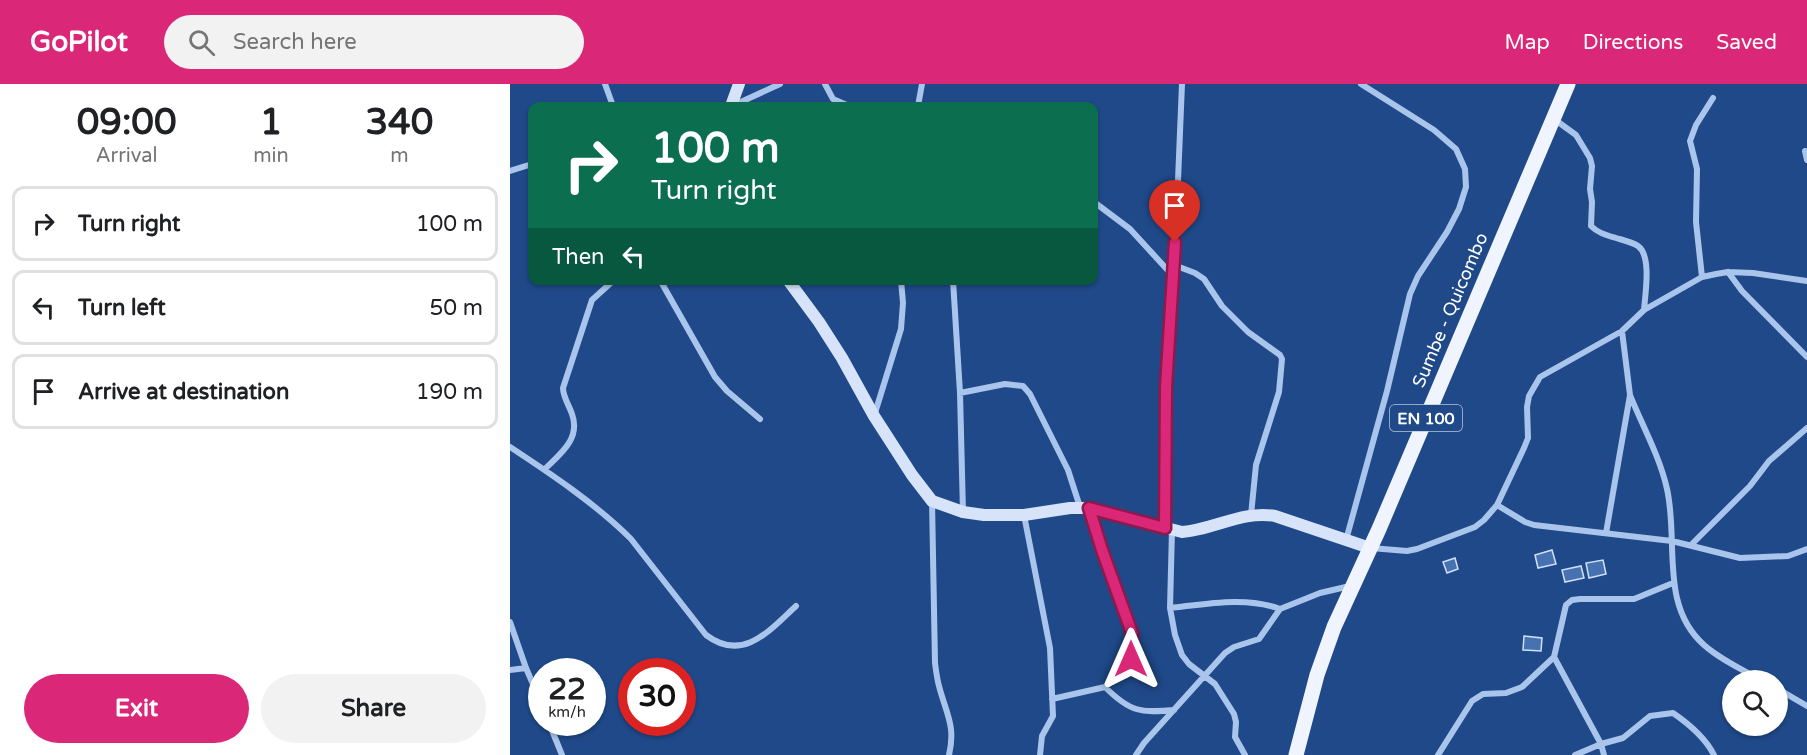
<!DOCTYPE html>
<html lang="en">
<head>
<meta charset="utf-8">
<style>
	:root { --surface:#fff; --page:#f2f2f2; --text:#202124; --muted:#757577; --line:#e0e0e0; --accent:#db2777 }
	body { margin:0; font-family:"Varela Round",sans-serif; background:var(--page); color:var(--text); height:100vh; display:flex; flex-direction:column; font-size:22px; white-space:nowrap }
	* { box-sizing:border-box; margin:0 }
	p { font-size:20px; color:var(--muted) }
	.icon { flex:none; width:33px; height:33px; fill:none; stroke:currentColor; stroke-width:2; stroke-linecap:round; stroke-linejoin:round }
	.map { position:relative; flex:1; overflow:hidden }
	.side { display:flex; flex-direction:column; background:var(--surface); width:510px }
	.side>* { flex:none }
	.top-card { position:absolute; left:18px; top:18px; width:570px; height:183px; border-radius:12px; box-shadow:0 2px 4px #0004; background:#0b6e4f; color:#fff; overflow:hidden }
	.buttons { position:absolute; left:1212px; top:586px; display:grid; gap:12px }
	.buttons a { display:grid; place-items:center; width:66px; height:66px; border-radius:50%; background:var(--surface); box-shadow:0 2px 4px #0004; font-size:30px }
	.speed { position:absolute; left:18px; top:574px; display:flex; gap:12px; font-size:30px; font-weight:700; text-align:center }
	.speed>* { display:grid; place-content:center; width:78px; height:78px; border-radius:50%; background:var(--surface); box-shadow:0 2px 4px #0004; line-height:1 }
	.speed small { font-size:15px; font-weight:400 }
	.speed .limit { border:9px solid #d22; background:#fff; color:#111 }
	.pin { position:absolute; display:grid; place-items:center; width:51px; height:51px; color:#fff; margin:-62px -26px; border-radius:50% 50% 50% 0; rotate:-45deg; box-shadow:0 0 6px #0007 }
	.pin .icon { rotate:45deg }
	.me { position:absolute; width:66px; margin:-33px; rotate:0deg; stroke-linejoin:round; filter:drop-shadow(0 0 4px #0008) }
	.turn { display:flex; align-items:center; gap:21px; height:126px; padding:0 24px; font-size:27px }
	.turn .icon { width:78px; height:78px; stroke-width:2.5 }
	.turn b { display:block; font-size:42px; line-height:51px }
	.then { display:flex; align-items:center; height:57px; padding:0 24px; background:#0003; gap:12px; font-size:22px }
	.eta { display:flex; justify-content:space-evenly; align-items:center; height:102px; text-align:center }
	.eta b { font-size:36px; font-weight:700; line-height:42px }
	.action { display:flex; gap:12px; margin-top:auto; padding:12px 24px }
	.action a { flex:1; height:69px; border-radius:36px; background:var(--accent); color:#fff; font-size:24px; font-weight:700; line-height:69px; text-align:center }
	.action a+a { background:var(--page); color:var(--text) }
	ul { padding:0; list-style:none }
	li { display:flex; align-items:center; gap:18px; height:75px; margin:0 12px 9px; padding:0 12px; border:3px solid var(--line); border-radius:12px }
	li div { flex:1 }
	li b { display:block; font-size:22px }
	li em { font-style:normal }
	header { display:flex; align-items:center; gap:36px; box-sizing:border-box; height:84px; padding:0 30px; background:var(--accent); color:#fff }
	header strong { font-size:28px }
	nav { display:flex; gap:33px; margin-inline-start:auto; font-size:21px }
	.search { width:420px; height:54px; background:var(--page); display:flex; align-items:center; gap:15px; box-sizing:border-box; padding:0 21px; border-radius:33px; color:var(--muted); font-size:22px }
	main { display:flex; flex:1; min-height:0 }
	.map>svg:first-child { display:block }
	.building { fill:#4772b2; stroke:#cfe0f8; stroke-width:1.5 }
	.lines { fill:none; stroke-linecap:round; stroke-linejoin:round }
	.street { stroke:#aac5eb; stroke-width:6 }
	.secondary { stroke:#d6e3f8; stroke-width:12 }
	.primary { stroke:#eff4fe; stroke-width:15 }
	.route-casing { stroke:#8e194d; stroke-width:15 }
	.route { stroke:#db2777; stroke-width:10 }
	.labels { text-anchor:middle; stroke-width:4.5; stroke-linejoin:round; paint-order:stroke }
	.shield { fill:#1f4989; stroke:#bcc8dc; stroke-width:1.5 }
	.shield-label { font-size:16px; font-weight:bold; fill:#fff }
	.street-label { font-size:18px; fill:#fff; stroke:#1f4989 }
</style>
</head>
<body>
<header>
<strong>GoPilot</strong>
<div class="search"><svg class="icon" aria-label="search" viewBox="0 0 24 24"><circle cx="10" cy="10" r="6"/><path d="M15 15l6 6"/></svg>Search here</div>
<nav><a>Map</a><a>Directions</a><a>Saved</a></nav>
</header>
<main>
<section class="side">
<div class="eta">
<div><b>09:00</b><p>Arrival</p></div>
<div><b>1</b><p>min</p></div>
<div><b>340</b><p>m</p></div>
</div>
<ul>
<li><svg class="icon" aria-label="right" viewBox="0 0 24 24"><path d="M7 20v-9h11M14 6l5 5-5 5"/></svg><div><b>Turn right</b></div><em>100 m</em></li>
<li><svg class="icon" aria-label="left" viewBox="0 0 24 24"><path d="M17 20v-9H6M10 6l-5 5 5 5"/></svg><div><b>Turn left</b></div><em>50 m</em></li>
<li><svg class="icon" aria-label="arrive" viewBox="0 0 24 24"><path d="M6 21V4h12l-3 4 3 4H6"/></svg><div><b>Arrive at destination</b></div><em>190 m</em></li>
</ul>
<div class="action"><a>Exit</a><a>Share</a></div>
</section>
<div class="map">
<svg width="1297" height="671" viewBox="0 0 1297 671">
	<rect width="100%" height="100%" fill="#1f4989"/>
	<path class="building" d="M1042,466L1046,480L1028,484L1025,471Z
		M945,474L948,485L937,489L933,478Z
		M1093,476L1096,490L1079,494L1076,479Z
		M1071,482L1074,494L1055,498L1052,486Z
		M1014,552L1032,554L1031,567L1013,566Z"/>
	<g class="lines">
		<path class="street" d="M95,0L103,22
			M315,0L323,15L339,22
			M222,22L270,0
			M408,22L412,0
			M1044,35L1066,51L1080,74L1082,82L1080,105L1082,118L1081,142C1088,149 1096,151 1106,154C1113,156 1122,158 1128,162C1142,172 1135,211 1134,226
			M1295,67L1297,76
			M0,87L22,80
			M584,118L620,145L664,193
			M664,181L685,189L694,195L712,222L738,248L770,271L772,275L769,308L746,381L741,431
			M1218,188L1232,207L1297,273
			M1192,193L1186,138L1187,85L1180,57L1186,41L1203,14
			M150,196L205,293L217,307L250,335
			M443,196L450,309L453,428
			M450,309L495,300L513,302L520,310L558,386L570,423
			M1120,311C1132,341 1150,373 1157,405C1169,458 1149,521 1194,561C1211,576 1233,586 1253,597
			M365,329L391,245L393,219L391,196
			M0,363C41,390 86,420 121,455L196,551C233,579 260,546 286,522
			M35,385C50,370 71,355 62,330C59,321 53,313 53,304L82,216L104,196
			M422,417L425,579C426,587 427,595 429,602C436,629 446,642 439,671
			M987,421L1015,438L1024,441L1162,457L1230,474L1278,472L1297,465
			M514,431L540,564L543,632L532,652L530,671
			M655,443L656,303L664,193L672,0
			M662,446L660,524L665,551L672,571L679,580L705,600L724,630L726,638L725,653L735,671
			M1096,449L1120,311L1112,247
			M836,456L877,307L900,210L908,192L937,148L949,125L956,103L955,85L946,65L924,46L851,0
			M1181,461L1240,402L1259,377L1297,344
			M861,464L897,467L907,465L965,443L974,436L987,421L1014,364L1018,354L1017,323L1019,312L1030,293L1112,247L1134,226L1192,193L1206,190L1218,188L1243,189L1297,197
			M660,524C696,520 736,512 770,525
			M0,538L16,584L32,621
			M1044,573L1091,660L1094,671
			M0,586L16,584
			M595,603C620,628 630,629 664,626
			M1268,605L1297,622
			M542,615L595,603L615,586L621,575L622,549L592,466L579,424
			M39,639L52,671
			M626,671L634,659L715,569L724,563L749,555L770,525L810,509L840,502
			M928,671L962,617L973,610L996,609L1012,603L1044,573L1056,521L1062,516L1070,515H1124L1163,499
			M1065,671L1091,660L1113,654L1140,632L1163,629C1179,640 1195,653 1204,671"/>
		<path class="secondary" d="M221,22L229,0
			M278,196L309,238L332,274L364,332L402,391L422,417L453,428L474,431H514L560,424H579L672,448C703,446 733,426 765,432L860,464"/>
		<path class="primary" d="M786,671L807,591L824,543L869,445L1058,0"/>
	</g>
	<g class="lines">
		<g class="route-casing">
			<path id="route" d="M621,575L622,549L592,466L579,424L655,444L656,303L665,158"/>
		</g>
		<use href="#route" class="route"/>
	</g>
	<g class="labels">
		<rect class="shield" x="880" y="321" width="72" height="26" rx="4.5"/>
		<g class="shield-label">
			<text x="916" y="340">EN 100</text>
		</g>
		<g class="street-label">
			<text transform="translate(940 226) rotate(-67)" y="6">Sumbe - Quicombo</text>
		</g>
	</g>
</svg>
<div class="buttons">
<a><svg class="icon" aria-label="search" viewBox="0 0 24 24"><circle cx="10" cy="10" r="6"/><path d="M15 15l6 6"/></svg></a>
</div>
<div class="speed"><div>22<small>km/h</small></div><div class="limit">30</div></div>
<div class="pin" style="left:665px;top:158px;background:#d93025"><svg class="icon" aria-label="arrive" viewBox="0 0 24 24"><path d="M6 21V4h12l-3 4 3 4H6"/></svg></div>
<svg class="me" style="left:621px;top:575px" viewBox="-20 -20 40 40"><path d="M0-17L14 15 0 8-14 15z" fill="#db2777" stroke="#fff" stroke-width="4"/></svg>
<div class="top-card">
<div class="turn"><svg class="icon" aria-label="right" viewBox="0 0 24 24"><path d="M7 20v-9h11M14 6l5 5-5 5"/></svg><div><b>100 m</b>Turn right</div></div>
<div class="then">Then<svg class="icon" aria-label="left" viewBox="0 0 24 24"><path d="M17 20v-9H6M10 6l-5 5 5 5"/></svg></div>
</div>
</div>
</main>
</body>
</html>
